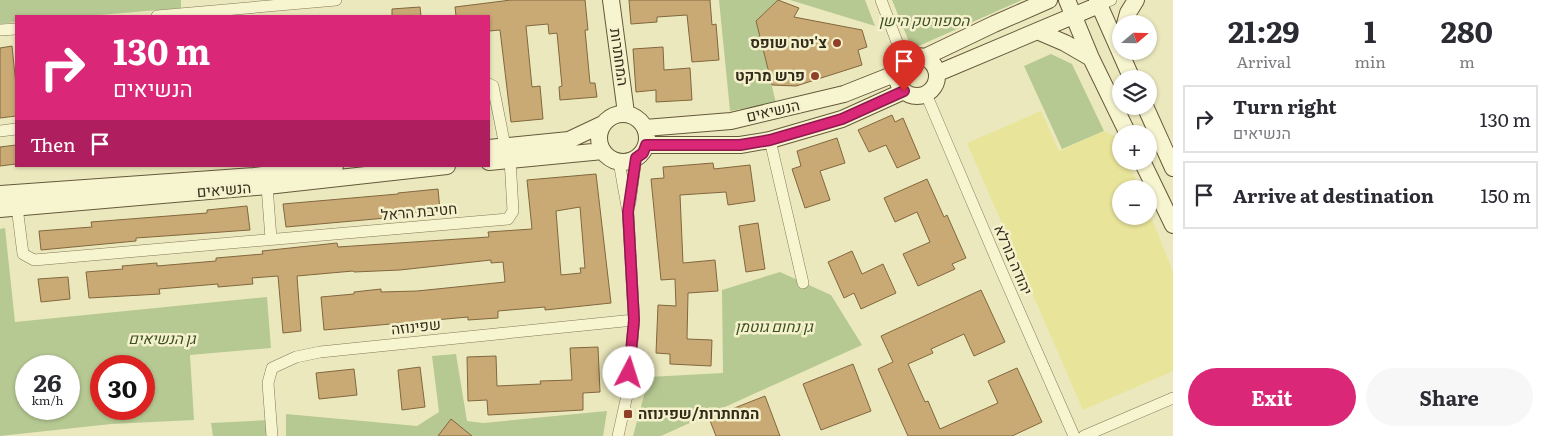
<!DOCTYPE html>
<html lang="en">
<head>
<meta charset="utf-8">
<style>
	:root { --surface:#fff; --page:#f7f7f7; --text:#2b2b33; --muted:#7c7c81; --line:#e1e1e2; --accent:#db2777 }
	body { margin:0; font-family:Literata,Heebo,serif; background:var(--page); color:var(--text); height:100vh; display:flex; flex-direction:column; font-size:19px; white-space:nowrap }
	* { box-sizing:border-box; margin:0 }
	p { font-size:16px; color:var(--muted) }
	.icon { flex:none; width:28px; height:28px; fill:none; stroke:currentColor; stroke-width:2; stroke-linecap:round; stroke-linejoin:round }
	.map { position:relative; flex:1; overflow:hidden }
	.sheet { display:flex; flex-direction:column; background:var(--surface); width:375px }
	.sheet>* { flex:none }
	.banner { position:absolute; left:15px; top:15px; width:475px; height:152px; border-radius:0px; box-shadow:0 1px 4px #0004; background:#db2777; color:#fff; overflow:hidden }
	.needle { width:32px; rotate:70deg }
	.fabs { position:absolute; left:1112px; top:15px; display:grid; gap:10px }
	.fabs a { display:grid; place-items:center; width:45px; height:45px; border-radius:50%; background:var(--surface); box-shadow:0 1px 4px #0004; font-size:25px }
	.speed { position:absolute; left:15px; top:355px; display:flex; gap:10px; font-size:25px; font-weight:700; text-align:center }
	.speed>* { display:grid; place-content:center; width:65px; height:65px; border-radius:50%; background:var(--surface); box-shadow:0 1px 4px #0004; line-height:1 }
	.speed small { font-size:12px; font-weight:400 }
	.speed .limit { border:8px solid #d22; background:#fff; color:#111 }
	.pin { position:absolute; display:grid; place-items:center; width:42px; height:42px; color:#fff; margin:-51px -21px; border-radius:50% 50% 50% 0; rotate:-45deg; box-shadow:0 0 5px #0007 }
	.pin .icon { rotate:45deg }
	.me { position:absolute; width:55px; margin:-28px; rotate:5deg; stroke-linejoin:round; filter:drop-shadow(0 0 4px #0008) }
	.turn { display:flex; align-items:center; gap:18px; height:105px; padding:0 15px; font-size:22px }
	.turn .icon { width:65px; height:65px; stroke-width:2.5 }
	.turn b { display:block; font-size:35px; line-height:42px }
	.then { display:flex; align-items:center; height:48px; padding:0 15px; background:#0003; gap:10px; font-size:19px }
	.eta { display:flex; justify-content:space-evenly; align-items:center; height:85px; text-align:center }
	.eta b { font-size:30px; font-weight:700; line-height:35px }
	.primary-button { display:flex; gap:10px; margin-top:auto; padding:10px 15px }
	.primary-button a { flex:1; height:58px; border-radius:30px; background:var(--accent); color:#fff; font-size:20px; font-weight:700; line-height:58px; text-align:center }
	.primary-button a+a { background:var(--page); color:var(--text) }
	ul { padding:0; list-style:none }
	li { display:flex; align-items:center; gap:15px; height:68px; margin:0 10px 8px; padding:0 5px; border:2px solid var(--line); border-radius:0px }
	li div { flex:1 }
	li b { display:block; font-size:19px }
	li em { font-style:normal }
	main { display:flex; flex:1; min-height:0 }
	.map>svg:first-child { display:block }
	.green { fill:#b6c992; fill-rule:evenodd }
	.sand { fill:#e8e49a }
	.building { fill:#c9aa74; stroke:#81673e; fill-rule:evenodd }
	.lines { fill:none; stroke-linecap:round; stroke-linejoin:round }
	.street-casing { stroke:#837857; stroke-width:12 }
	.secondary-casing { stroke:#65593a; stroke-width:18 }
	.street { stroke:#f7f4d0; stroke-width:11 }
	.secondary { stroke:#f7f4d0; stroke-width:16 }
	.route-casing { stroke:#8e194d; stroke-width:12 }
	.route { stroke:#db2777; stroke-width:9 }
	.poi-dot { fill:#903f29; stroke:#f4f1cc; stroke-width:2 }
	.labels { text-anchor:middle; stroke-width:5; stroke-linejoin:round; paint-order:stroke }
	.park-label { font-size:15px; font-style:italic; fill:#3a4f22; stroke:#f4f1cc }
	.poi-label { font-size:15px; font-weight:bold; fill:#332c1b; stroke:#f4f1cc; text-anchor:end }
	.street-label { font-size:15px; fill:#332c1b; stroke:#f4f1cc }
</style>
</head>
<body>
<main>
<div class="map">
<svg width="1173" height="436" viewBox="0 0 1173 436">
	<rect width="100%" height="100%" fill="#ece8bd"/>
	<path class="green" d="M0,0H181V8L88,16H16V22L0,24Z
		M719,0H778L756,21L776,103L730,111Z
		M790,0H865L875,26Z
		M892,0H1022L912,49Z
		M1051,54L1072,64L1104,131L1062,149L1024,66Z
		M5,228L15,322L267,297L271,348L190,355L194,420L111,424L0,436V229ZM69,366V409H26V366ZM144,366V409H101V366Z
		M780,272L831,295L862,345L661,436H633L649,377L723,373L722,290Z
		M456,354L467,421L483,423L607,411L603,436H286V414L417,426L439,412L432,356Z
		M268,420L269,436H213L211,423Z"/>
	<path class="sand" d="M1041,111L1059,151L1104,131L1118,138L1121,145V161H1128L1139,189H1121V216H1149V212L1173,272V371L1083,410L967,143Z"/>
	<path class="building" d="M511,0H585L588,30H585L590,83H595L597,97L560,100L559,87L562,86L557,33L549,34L548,24L526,26L532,87L540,86L543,119L511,122L500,30L489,31V16H456L455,7Z
		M629,0H710L712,25L716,24L719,60L692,62L687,15L657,17V22L631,24Z
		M778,0L799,8L794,17L862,30L867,47L858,50L862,65L796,86L772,85L756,21Z
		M420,7L421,16H392V9Z
		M12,46L16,85V116L0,118V48Z
		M663,47L664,70L690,68L692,100L656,102V90L636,92L633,49Z
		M892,115L895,122L903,118L920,158L897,168L886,145L869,152L858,130Z
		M837,138L845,163L820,171L830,200L805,208L792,169L801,166L797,151Z
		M16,145V164L0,166V147Z
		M713,163L714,169L750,165L755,201L728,205L726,192L680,195L683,263L715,260L718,291L688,293L687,339L712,340L711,366L670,364V354L656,353L658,305L676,306L675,279L661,280L651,179L664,178L663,167Z
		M596,174L611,303L545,310V307L498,311V318L468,320V317L324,330L321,297L354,294V292L381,289V292L417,291L505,282L503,262L491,263V260L400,270L354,272L353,271L297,276L301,331L283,333L278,276L252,278L253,284L218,287V284L159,289L160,294L89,298L86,272L123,269L122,266L157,263V266L216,261V258L263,254L262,251L337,243L338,247L489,237L488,232L532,229L527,180ZM580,207L585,268H580L581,273L561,275L556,211Z
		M927,179L944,217L947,215L966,258L952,264L955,269L918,286L903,254L930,242L917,212L895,222L884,198Z
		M438,189L440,210L386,215V218L286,227L283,204L398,194V193Z
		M247,206L250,230L136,238V241L41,250L39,231L92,227L91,222L207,213V210Z
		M758,223L765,269L746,272L739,226Z
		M852,251L862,274L883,264L896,293L861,309L854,293L844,298L828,262Z
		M68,277L70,299L41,302L38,279Z
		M981,290L1005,342L974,356L964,334L931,349L933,353L908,364L925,402L928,401L940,429L998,403L988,381L1017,368L1042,422L1012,436H908L878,369L893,362L881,336Z
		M598,347L600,392L583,393V410L488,415L487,400L468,401L467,357L496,356L497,386L541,384L540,381L572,380L570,348Z
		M853,364L871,411L821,430L803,384Z
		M420,367L425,407L402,410L398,370Z
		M354,369L357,395L319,399L316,373Z
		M765,396L780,436H716L709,418Z
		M451,419L472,436H438Z"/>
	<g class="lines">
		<g class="street-casing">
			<path id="street" d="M881,0L897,42L901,63
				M1099,5L1111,0
				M157,16L336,0
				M0,30L16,29
				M489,84L493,86L505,146
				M926,94L1001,270L1074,436
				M0,131L16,129
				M770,140L803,283
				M267,186L271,239
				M630,203L636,158
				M17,207L23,254L34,260L508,219L513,211L510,159
				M272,436L268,383L272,368L296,357L320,352L634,320
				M618,436L628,391L634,320L628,212L619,162
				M1084,436L1173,398"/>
		</g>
		<g class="secondary-casing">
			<path id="secondary" d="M611,0L626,113
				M1067,0L1091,58L1128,134
				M1097,0L1132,79
				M1125,24L1128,13L1136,0
				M1037,31L1065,43L1091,58
				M897 76a20 20 0 1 1 40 0a20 20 0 1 1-40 0Z
				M925,57L994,24L1049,0
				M938,73L1099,5
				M1145,106L1173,168
				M599 138a24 24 0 1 1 48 0a24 24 0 1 1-48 0Z
				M645,128L731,121L844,94L897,73
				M646,145H740L770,140L842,119L904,91
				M489,148L569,140L603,124
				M1142,161L1173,225
				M489,162L603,151
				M0,194L254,176L335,166
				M0,209L267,186L447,166"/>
		</g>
		<use href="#street" class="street"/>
		<use href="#secondary" class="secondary"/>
	</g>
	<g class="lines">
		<g class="route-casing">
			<path id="route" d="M629,373L634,320L628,212L636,158L643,153L646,145H740L770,140L842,119L904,91"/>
		</g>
		<use href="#route" class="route"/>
	</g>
	<g class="poi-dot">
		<circle cx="837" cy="43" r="5"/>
		<circle cx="815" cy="76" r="5"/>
		<rect x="623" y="409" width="10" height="10" rx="2.5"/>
	</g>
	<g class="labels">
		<g class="park-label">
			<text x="924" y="26">הספורטק הישן</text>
			<text x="774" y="332">גן נחום גוטמן</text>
			<text x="162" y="344">גן הנשיאים</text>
		</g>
		<g class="poi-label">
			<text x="827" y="48">צ'יטה שופס</text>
			<text x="805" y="81">פרש מרקט</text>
			<text x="638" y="419" text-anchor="start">המחתרות/שפינוזה</text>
		</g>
		<g class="street-label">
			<text transform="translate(619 57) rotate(82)" y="5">המחתרות</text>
			<text transform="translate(773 111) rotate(-13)" y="5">הנשיאים</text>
			<text transform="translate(224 190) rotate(-5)" y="5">הנשיאים</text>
			<text transform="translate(419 212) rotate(-5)" y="5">חטיבת הראל</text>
			<text transform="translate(1013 260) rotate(67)" y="5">יהודה בורלא</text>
			<text transform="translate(416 327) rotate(-6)" y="5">שפינוזה</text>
		</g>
	</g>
</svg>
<div class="fabs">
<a><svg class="needle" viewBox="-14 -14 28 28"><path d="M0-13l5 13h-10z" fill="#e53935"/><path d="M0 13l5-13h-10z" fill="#7c7c81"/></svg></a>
<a><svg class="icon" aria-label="layers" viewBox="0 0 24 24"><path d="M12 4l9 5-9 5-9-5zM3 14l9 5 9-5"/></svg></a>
<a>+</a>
<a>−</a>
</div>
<div class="speed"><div>26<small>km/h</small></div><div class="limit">30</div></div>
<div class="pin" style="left:904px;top:91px;background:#d93025"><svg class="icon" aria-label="arrive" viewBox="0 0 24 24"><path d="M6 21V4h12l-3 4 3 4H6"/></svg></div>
<svg class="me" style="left:629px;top:373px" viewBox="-20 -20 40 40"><circle r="19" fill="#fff"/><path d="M0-13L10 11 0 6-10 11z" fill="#db2777"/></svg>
<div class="banner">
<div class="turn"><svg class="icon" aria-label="right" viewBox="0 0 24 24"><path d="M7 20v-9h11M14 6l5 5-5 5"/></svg><div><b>130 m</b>הנשיאים</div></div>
<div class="then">Then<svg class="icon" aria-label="arrive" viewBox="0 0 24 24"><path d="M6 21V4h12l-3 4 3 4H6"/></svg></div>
</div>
</div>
<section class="sheet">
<div class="eta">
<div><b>21:29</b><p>Arrival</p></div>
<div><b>1</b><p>min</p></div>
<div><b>280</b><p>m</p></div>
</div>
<ul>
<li><svg class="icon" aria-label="right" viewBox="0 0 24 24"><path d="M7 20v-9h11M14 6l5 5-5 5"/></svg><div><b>Turn right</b><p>הנשיאים</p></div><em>130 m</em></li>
<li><svg class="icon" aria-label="arrive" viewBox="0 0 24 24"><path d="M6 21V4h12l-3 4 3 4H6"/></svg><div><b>Arrive at destination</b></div><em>150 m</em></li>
</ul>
<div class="primary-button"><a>Exit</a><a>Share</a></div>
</section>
</main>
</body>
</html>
